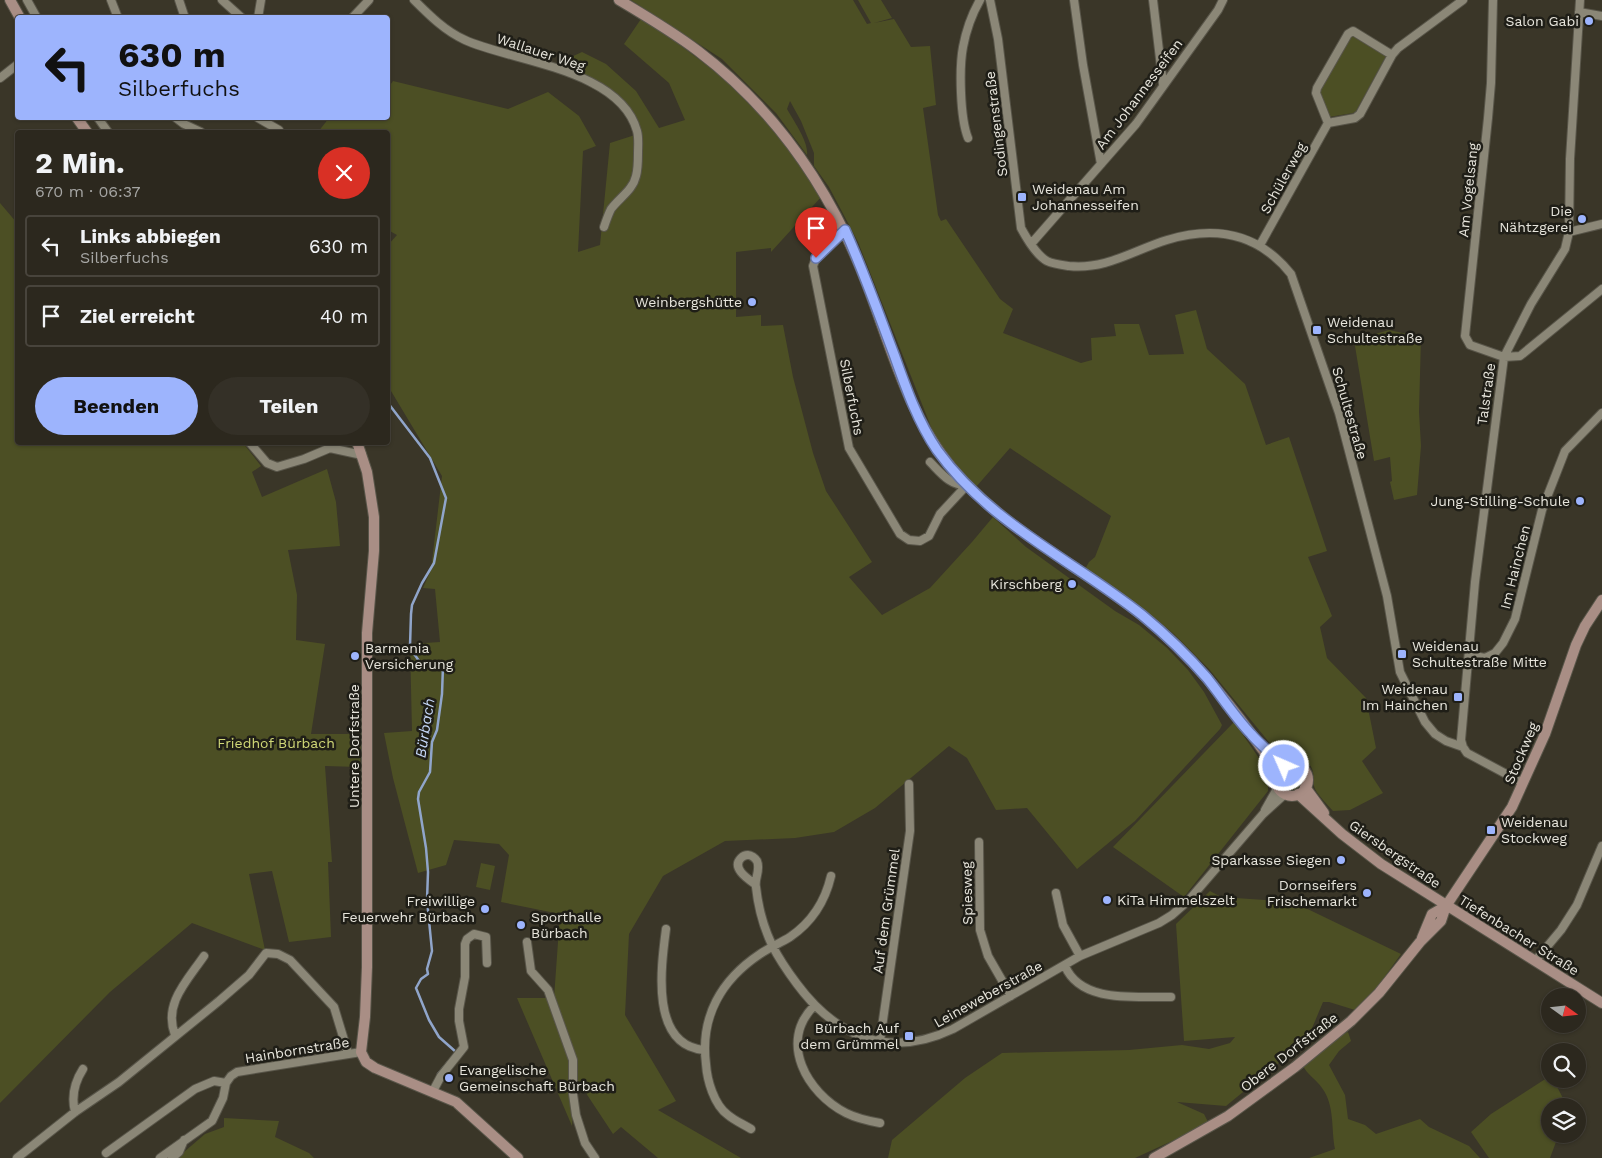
<!DOCTYPE html>
<html lang="de">
<head>
<meta charset="utf-8">
<style>
	:root { --surface:#2c281e; --page:#343027; --text:#f1f3f6; --muted:#a6a6a4; --line:#48443c; --accent:#9db4fd }
	body { margin:0; font-family:"Work Sans",sans-serif; background:var(--page); color:var(--text); height:100vh; display:flex; flex-direction:column; font-size:19px; white-space:nowrap }
	* { box-sizing:border-box; margin:0 }
	p { font-size:16px; color:var(--muted) }
	.icon { flex:none; width:28px; height:28px; fill:none; stroke:currentColor; stroke-width:2; stroke-linecap:round; stroke-linejoin:round }
	.map { position:relative; flex:1; overflow:hidden }
	.side { position:absolute; left:15px; top:130px; width:375px; height:315px; display:flex; flex-direction:column; background:var(--surface); border-radius:5px; box-shadow:0 1px 4px #0004,0 0 0 1px var(--line) }
	.side>* { flex:none }
	.top-card { position:absolute; left:15px; top:15px; width:375px; height:105px; border-radius:5px; box-shadow:0 1px 4px #0004,0 0 0 1px var(--line); background:#9db4fd; color:#111; overflow:hidden }
	.needle { width:32px; rotate:105deg }
	.buttons { position:absolute; left:1541px; top:988px; display:grid; gap:10px }
	.buttons a { display:grid; place-items:center; width:45px; height:45px; border-radius:50%; background:var(--surface); box-shadow:0 1px 4px #0004,0 0 0 1px var(--line); font-size:25px }
	.pin { position:absolute; display:grid; place-items:center; width:42px; height:42px; color:#fff; margin:-51px -21px; border-radius:50% 50% 50% 0; rotate:-45deg; box-shadow:0 0 5px #0007 }
	.pin .icon { rotate:45deg }
	.me { position:absolute; width:55px; margin:-28px; rotate:315deg; stroke-linejoin:round; filter:drop-shadow(0 0 4px #0008) }
	.turn { display:flex; align-items:center; gap:18px; height:105px; padding:0 20px; font-size:22px }
	.turn .icon { width:65px; height:65px; stroke-width:2.5 }
	.turn b { display:block; font-size:35px; line-height:42px }
	.round { display:grid; place-items:center; flex:none; width:52px; height:52px; border-radius:26px; background:var(--page) }
	.overview { display:flex; align-items:center; justify-content:space-between; height:85px; padding:0 20px }
	h1 { font-size:30px; font-weight:700; line-height:38px }
	.primary-button { display:flex; gap:10px; margin-top:auto; padding:10px 20px }
	.primary-button a { flex:1; height:58px; border-radius:30px; background:var(--accent); color:#111; font-size:20px; font-weight:700; line-height:58px; text-align:center }
	.primary-button a+a { background:var(--page); color:var(--text) }
	ul { padding:0; list-style:none }
	li { display:flex; align-items:center; gap:15px; height:62px; margin:0 10px 8px; padding:0 10px; border:2px solid var(--line); border-radius:5px }
	li div { flex:1 }
	li b { display:block; font-size:19px }
	li em { font-style:normal }
	.map>svg:first-child { display:block }
	.green { fill:#4c4f24 }
	.lines { fill:none; stroke-linecap:round; stroke-linejoin:round }
	.stream { stroke:#90a5ca; stroke-width:2.5 }
	.street-casing { stroke:#585549; stroke-width:10 }
	.secondary-casing { stroke:#585549; stroke-width:12 }
	.street { stroke:#8b8777; stroke-width:8 }
	.secondary { stroke:#a98e85; stroke-width:10 }
	.route-casing { stroke:#6675a4; stroke-width:12 }
	.route { stroke:#9db4fd; stroke-width:9 }
	.poi-dot { fill:#9db4fd; stroke:#1f1e17; stroke-width:2 }
	.labels { text-anchor:middle; stroke-width:5; stroke-linejoin:round; paint-order:stroke }
	.poi-label { font-size:14px; fill:#e7e5dc; stroke:#1f1e17; text-anchor:end }
	.street-label { font-size:14px; fill:#e7e5dc; stroke:#1f1e17 }
	.park-label { font-size:14px; fill:#d1d877; stroke:#1f1e17 }
	.water-label { font-size:15px; font-style:italic; fill:#c8dafb; stroke:#1f1e17 }
</style>
</head>
<body>
<div class="map">
<svg width="1602" height="1158" viewBox="0 0 1602 1158">
	<rect width="100%" height="100%" fill="#3a3628"/>
	<path class="green" d="M631,0H853L867,24L871,23L858,0H881L892,18L874,23L894,19L911,47L930,46L936,105L923,108L938,215L941,221L946,219L1000,299L1013,309L1003,333L1081,363L1092,360L1091,338L1116,336L1114,324H1139L1149,355L1184,354L1175,315L1196,310L1207,349L1245,384L1266,445L1289,437L1327,551L1308,557L1332,616L1320,627L1327,658L1366,698L1376,748L1362,761L1383,793L1350,810L1333,811C1328,805 1316,794 1314,786C1313,777 1315,771 1309,764C1300,755 1289,759 1280,752L1278,753L1209,669L1174,634L1151,615L1128,601L1084,571L1089,562L1095,557L1111,516L1010,448L976,487L961,472L937,442L858,242L829,187L814,166V153L801,121L790,101L787,109C793,120 809,142 807,155L776,113L722,59Z
		M641,19L673,40L720,75L760,115L791,151L822,196L771,252V248L736,252V317L761,315V326L783,325L793,377L813,453L826,491L872,562L849,577L882,615L930,588L972,542L993,517L1026,547L1115,611L1139,625L1167,648L1188,670L1204,692L1222,725L1220,729L1135,821L1077,869L1027,808L996,810L967,758L949,746L875,808L834,832L795,838L725,841L663,876L629,934L625,1015L676,1101L658,1110L741,1158H658L621,1127L613,1134L576,1078L572,1126L517,998H554L560,914L501,902L509,855L499,844L454,840L446,865L418,873L393,778L384,733L412,731L410,644L440,642L435,589L423,588L431,570L442,476L388,386V245L397,235L388,230V132H318L329,118H388V88L393,81L508,109L548,92L579,116L596,146L583,151L578,252L600,245L610,143L635,135L625,111L610,98L574,78L556,64L582,52L606,64L636,91L659,128L685,120L669,83L624,44Z
		M1352,36L1386,56L1356,111L1353,113L1329,117L1320,94L1321,89L1350,37Z
		M0,203L17,223L18,442L243,443L261,466L252,472L262,497L327,469L336,502L340,546L288,550L297,595L296,640L325,644L311,734H361L360,767L325,766L332,862H328L331,937L289,942L272,871L249,874L265,950L192,923L110,992L0,1103Z
		M1389,330L1421,337L1419,412L1421,446L1417,495L1394,500L1390,482L1392,481L1390,457L1374,461L1354,340Z
		M1234,722L1268,771V791L1184,897L1113,847Z
		M1281 780a10 10 0 1 1 20 0a10 10 0 1 1-20 0Z
		M481,863L495,866L490,890L476,887Z
		M1210,891L1221,897L1293,902L1401,954L1378,986L1355,1010L1329,1002H1323L1305,1045L1276,1065L1226,1106L1177,1102L1204,1114L1209,1124L1135,1158H888L892,1140L965,1078L1002,1053L1129,1050L1182,1045L1209,1049L1230,1043L1235,1037L1184,1041L1176,924Z
		M1348,1032L1351,1041L1339,1051L1329,1065L1345,1095L1348,1119L1365,1125L1376,1134L1420,1119L1429,1127L1469,1146L1480,1158H1309L1335,1149C1331,1129 1335,1105 1322,1088C1316,1079 1307,1075 1302,1064L1330,1040Z
		M1550,1076V1079H1553L1567,1106H1550V1134H1559L1550,1158H1489L1471,1132L1491,1114Z
		M224,1118L279,1121L275,1137L309,1153L314,1158H177L205,1134L224,1127Z"/>
	<g class="lines">
		<path class="stream" d="M388,403L430,458L446,498L434,563L422,583L412,605L411,614L410,646L412,651L422,665L443,666L442,694L437,730L432,742L430,772L419,792L418,799L426,848L428,872L427,900L432,951L427,969L428,974L421,979L416,988L429,1020L439,1037L456,1052
			M438,1074L448,1062"/>
		<g class="street-casing">
			<path id="street" d="M27,0L37,18
				M111,0L118,18
				M179,0L185,18
				M222,0L242,18
				M414,0C429,15 445,31 465,40C514,62 620,69 637,131C639,138 638,146 638,153C638,161 638,169 636,176C633,190 619,198 611,209C608,215 606,221 604,227
				M990,0L998,39L1021,228C1027,239 1036,255 1047,261C1053,264 1062,265 1069,266C1106,270 1134,250 1167,240C1216,225 1259,234 1291,274L1339,413L1387,596L1400,672L1425,722L1435,734L1446,741L1463,747L1467,753L1523,783
				M1074,0L1083,65L1101,164
				M1153,0L1163,84
				M1493,0L1491,83L1488,118L1465,336L1470,345L1504,357L1520,356L1602,289
				M1579,12L1602,16
				M258,18L261,0
				M352,18L369,0
				M0,78L18,64
				M98,118L108,132
				M176,118L184,124L201,132
				M258,118L279,130
				M1328,123L1316,93L1317,88L1348,34L1353,31L1392,55
				M968,138C960,118 959,68 963,47C966,31 972,14 980,0
				M845,230L816,258L813,266L849,448L900,534L909,540L920,541L929,536L940,514L967,485
				M1569,232L1602,224
				M1031,244L1136,124L1218,10L1223,0
				M1260,245L1328,123L1355,118L1360,114L1392,55L1398,48L1463,0
				M249,442L267,463L277,467L304,459L330,448L362,455
				M930,462C941,473 950,486 967,485
				M1469,655L1485,658L1495,653L1503,643L1515,619L1542,510L1565,451L1602,413
				M1463,747L1461,740L1475,582L1504,357L1531,304L1565,249L1569,232L1570,159L1580,0
				M1265,810L1278,787
				M979,842L980,930L988,956L1011,996
				M755,884C748,879 731,868 741,858C743,856 745,855 748,855C751,855 755,858 757,861C761,870 754,879 756,887C758,906 764,928 772,945C779,959 788,972 797,984C837,1038 890,1059 953,1029L1080,956L1159,923L1172,915L1188,901L1263,814L1285,794
				M1056,893L1063,925L1080,956
				M666,929C661,967 650,1045 704,1050
				M527,942L531,971L548,990L573,1060V1094L576,1115L585,1143L595,1158
				M1535,961L1561,930L1577,905L1602,846
				M1065,966C1081,1004 1137,996 1171,997
				M814,1006C778,1042 807,1093 846,1113C856,1118 869,1121 880,1123
				M175,1035C163,1004 187,981 204,956
				M880,1041L910,831L909,784
				M433,1091L441,1076L464,1047L459,1021V1009L465,977V944L467,939L474,934L486,937L487,963
				M75,1112C71,1096 74,1083 83,1069
				M751,1129C743,1124 735,1121 728,1115C714,1105 707,1080 706,1064C700,1017 721,980 760,954C769,948 780,943 790,937C812,922 825,902 831,876
				M106,1153L195,1089L214,1081L226,1083
				M17,1158L75,1112L119,1082L219,1001L249,975L266,953L278,954L290,960L334,1007L348,1053
				M160,1158L212,1121L223,1098L226,1083L231,1076L237,1072L361,1052
				M172,1158L179,1152L184,1140"/>
		</g>
		<g class="secondary-casing">
			<path id="secondary" d="M10,0L20,18
				M619,0C646,16 673,32 698,51C777,111 832,193 867,284C891,347 909,417 952,468C1005,531 1079,565 1142,615C1195,657 1240,716 1278,772
				M77,118L87,132
				M357,442L367,472L374,517V551L367,633V967L365,1017L361,1052L366,1062L375,1068L456,1102L518,1158
				M1276 780a16 16 0 1 1 32 0a16 16 0 1 1-32 0Z
				M1305,787L1324,813
				M1298,794L1342,834L1381,864L1602,1003
				M1422,938L1432,914L1446,906
				M1154,1158L1228,1116L1295,1067L1351,1021L1379,993L1420,942L1441,921L1446,906L1512,807L1545,734L1576,645L1585,626L1602,600"/>
		</g>
		<use href="#street" class="street"/>
		<use href="#secondary" class="secondary"/>
	</g>
	<g class="lines">
		<g class="route-casing">
			<path id="route" d="M816,258L845,230C864,272 879,315 895,357C906,388 918,422 937,450C990,524 1073,560 1142,615C1165,634 1187,655 1207,678C1222,697 1235,717 1251,734C1261,746 1274,755 1284,766"/>
		</g>
		<use href="#route" class="route"/>
	</g>
	<g class="poi-dot">
		<circle cx="1589" cy="21" r="5"/>
		<rect x="1017" y="192" width="10" height="10" rx="2.5"/>
		<circle cx="1582" cy="219" r="5"/>
		<circle cx="752" cy="302" r="5"/>
		<rect x="1312" y="325" width="10" height="10" rx="2.5"/>
		<circle cx="1580" cy="501" r="5"/>
		<circle cx="1072" cy="584" r="5"/>
		<rect x="1397" y="649" width="10" height="10" rx="2.5"/>
		<circle cx="355" cy="656" r="5"/>
		<rect x="1453" y="692" width="10" height="10" rx="2.5"/>
		<rect x="1486" y="825" width="10" height="10" rx="2.5"/>
		<circle cx="1341" cy="860" r="5"/>
		<circle cx="1367" cy="893" r="5"/>
		<circle cx="1107" cy="900" r="5"/>
		<circle cx="485" cy="909" r="5"/>
		<circle cx="521" cy="925" r="5"/>
		<rect x="904" y="1031" width="10" height="10" rx="2.5"/>
		<circle cx="449" cy="1078" r="5"/>
	</g>
	<g class="labels">
		<g class="poi-label">
			<text x="1579" y="26">Salon Gabi</text>
			<text x="1032" y="194" text-anchor="start">Weidenau Am<tspan x="1032" dy="16">Johannesseifen</tspan></text>
			<text x="1572" y="216">Die<tspan x="1572" dy="16">Nähtzgerei</tspan></text>
			<text x="742" y="307">Weinbergshütte</text>
			<text x="1327" y="327" text-anchor="start">Weidenau<tspan x="1327" dy="16">Schultestraße</tspan></text>
			<text x="1570" y="506">Jung-Stilling-Schule</text>
			<text x="1062" y="589">Kirschberg</text>
			<text x="1412" y="651" text-anchor="start">Weidenau<tspan x="1412" dy="16">Schultestraße Mitte</tspan></text>
			<text x="365" y="653" text-anchor="start">Barmenia<tspan x="365" dy="16">Versicherung</tspan></text>
			<text x="1448" y="694">Weidenau<tspan x="1448" dy="16">Im Hainchen</tspan></text>
			<text x="1501" y="827" text-anchor="start">Weidenau<tspan x="1501" dy="16">Stockweg</tspan></text>
			<text x="1331" y="865">Sparkasse Siegen</text>
			<text x="1357" y="890">Dornseifers<tspan x="1357" dy="16">Frischemarkt</tspan></text>
			<text x="1117" y="905" text-anchor="start">KiTa Himmelszelt</text>
			<text x="475" y="906">Freiwillige<tspan x="475" dy="16">Feuerwehr Bürbach</tspan></text>
			<text x="531" y="922" text-anchor="start">Sporthalle<tspan x="531" dy="16">Bürbach</tspan></text>
			<text x="899" y="1033">Bürbach Auf<tspan x="899" dy="16">dem Grümmel</tspan></text>
			<text x="459" y="1075" text-anchor="start">Evangelische<tspan x="459" dy="16">Gemeinschaft Bürbach</tspan></text>
		</g>
		<g class="street-label">
			<text transform="translate(541 52) rotate(18)" y="5">Wallauer Weg</text>
			<text transform="translate(1139 94) rotate(-53)" y="5">Am Johannesseifen</text>
			<text transform="translate(996 124) rotate(-97)" y="5">Sodingenstraße</text>
			<text transform="translate(1283 178) rotate(-61)" y="5">Schülerweg</text>
			<text transform="translate(1468 190) rotate(-84)" y="5">Am Vogelsang</text>
			<text transform="translate(1486 394) rotate(-82)" y="5">Talstraße</text>
			<text transform="translate(852 397) rotate(79)" y="5">Silberfuchs</text>
			<text transform="translate(1350 413) rotate(74)" y="5">Schultestraße</text>
			<text transform="translate(1515 567) rotate(-76)" y="5">Im Hainchen</text>
			<text transform="translate(354 746) rotate(-90)" y="5">Untere Dorfstraße</text>
			<text transform="translate(1521 753) rotate(-67)" y="5">Stockweg</text>
			<text transform="translate(1395 854) rotate(35)" y="5">Giersbergstraße</text>
			<text transform="translate(967 893) rotate(-91)" y="5">Spiesweg</text>
			<text transform="translate(886 911) rotate(-82)" y="5">Auf dem Grümmel</text>
			<text transform="translate(1519 935) rotate(32)" y="5">Tiefenbacher Straße</text>
			<text transform="translate(988 994) rotate(-29)" y="5">Leineweberstraße</text>
			<text transform="translate(297 1050) rotate(-9)" y="5">Hainbornstraße</text>
			<text transform="translate(1289 1052) rotate(-38)" y="5">Obere Dorfstraße</text>
		</g>
		<g class="park-label">
			<text x="276" y="748">Friedhof Bürbach</text>
		</g>
		<g class="water-label">
			<text transform="translate(425 728) rotate(-81)" y="5">Bürbach</text>
		</g>
	</g>
</svg>
<div class="buttons">
<a><svg class="needle" viewBox="-14 -14 28 28"><path d="M0-13l5 13h-10z" fill="#e53935"/><path d="M0 13l5-13h-10z" fill="#a6a6a4"/></svg></a>
<a><svg class="icon" aria-label="search" viewBox="0 0 24 24"><circle cx="10" cy="10" r="6"/><path d="M15 15l6 6"/></svg></a>
<a><svg class="icon" aria-label="layers" viewBox="0 0 24 24"><path d="M12 4l9 5-9 5-9-5zM3 14l9 5 9-5"/></svg></a>
</div>
<div class="pin" style="left:816px;top:258px;background:#d93025"><svg class="icon" aria-label="arrive" viewBox="0 0 24 24"><path d="M6 21V4h12l-3 4 3 4H6"/></svg></div>
<svg class="me" style="left:1284px;top:766px" viewBox="-20 -20 40 40"><circle r="17" fill="#9db4fd" stroke="#fff" stroke-width="3"/><path d="M0-11L8 9 0 5-8 9z" fill="#fff"/></svg>
<div class="top-card">
<div class="turn"><svg class="icon" aria-label="left" viewBox="0 0 24 24"><path d="M17 20v-9H6M10 6l-5 5 5 5"/></svg><div><b>630 m</b>Silberfuchs</div></div>
</div>
<section class="side">
<div class="overview"><div><h1>2 Min.</h1><p>670 m · 06:37</p></div><a class="round" style="background:#d93025;color:#fff"><svg class="icon" aria-label="close" viewBox="0 0 24 24"><path d="M6 6l12 12M18 6L6 18"/></svg></a></div>
<ul>
<li><svg class="icon" aria-label="left" viewBox="0 0 24 24"><path d="M17 20v-9H6M10 6l-5 5 5 5"/></svg><div><b>Links abbiegen</b><p>Silberfuchs</p></div><em>630 m</em></li>
<li><svg class="icon" aria-label="arrive" viewBox="0 0 24 24"><path d="M6 21V4h12l-3 4 3 4H6"/></svg><div><b>Ziel erreicht</b></div><em>40 m</em></li>
</ul>
<div class="primary-button"><a>Beenden</a><a>Teilen</a></div>
</section>
</div>
</body>
</html>
